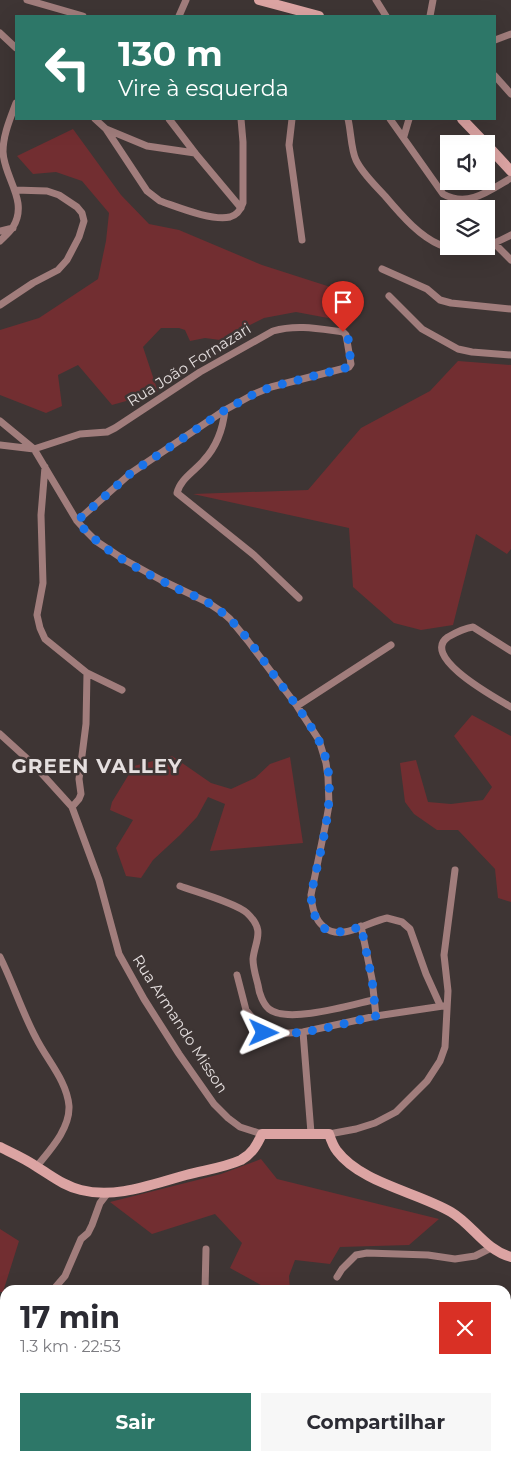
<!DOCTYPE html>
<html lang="pt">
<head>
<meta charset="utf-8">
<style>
	:root { --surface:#fff; --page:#f7f7f7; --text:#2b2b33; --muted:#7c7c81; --accent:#2d7768 }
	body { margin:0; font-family:Montserrat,sans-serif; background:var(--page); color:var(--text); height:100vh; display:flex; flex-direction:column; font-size:19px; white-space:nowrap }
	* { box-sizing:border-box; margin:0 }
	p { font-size:16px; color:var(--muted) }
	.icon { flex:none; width:28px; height:28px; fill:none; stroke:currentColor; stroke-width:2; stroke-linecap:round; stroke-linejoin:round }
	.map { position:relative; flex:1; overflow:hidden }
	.drawer { position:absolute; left:0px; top:1285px; width:511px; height:176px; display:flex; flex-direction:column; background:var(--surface); border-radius:15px 15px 0 0; box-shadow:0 5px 20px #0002 }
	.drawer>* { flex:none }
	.banner { position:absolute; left:15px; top:15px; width:481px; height:105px; border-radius:0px; box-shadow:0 5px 20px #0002; background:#2d7768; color:#fff; overflow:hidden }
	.controls { position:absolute; left:440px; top:135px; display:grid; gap:10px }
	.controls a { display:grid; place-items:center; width:55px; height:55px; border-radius:0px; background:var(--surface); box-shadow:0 5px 20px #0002; font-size:25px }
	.pin { position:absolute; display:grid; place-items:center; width:42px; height:42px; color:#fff; margin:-51px -21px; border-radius:50% 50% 50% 0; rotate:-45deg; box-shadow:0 0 5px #0007 }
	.pin .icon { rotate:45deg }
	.me { position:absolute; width:55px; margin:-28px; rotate:91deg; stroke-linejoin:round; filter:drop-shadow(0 0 4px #0008) }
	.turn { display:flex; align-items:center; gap:18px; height:105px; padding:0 20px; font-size:22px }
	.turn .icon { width:65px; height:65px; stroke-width:2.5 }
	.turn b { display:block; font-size:35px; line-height:42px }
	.round { display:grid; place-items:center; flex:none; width:52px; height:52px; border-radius:0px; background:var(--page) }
	.head { display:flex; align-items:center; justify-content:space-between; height:85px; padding:0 20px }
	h1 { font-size:30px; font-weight:700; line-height:38px }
	.primary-button { display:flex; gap:10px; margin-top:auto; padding:10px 20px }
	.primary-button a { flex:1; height:58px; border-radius:0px; background:var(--accent); color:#fff; font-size:20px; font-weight:700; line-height:58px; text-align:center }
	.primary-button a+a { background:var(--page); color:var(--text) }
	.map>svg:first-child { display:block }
	.green { fill:#722e31 }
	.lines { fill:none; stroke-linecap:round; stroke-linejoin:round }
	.street { stroke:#a17d7c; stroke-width:7 }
	.secondary { stroke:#dca4a3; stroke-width:10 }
	.route { stroke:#1a73e8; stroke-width:9; stroke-dasharray:0 16.2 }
	.labels { text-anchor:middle; stroke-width:5; stroke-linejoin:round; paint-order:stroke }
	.street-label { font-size:15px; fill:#e5dfdf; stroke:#3e3534 }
	.district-label { font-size:20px; font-weight:bold; letter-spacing:1px; fill:#e5dfdf; stroke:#3e3534 }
</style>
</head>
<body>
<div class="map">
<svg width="511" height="1461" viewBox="0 0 511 1461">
	<rect width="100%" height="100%" fill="#3e3534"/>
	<path class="green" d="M73,129L121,195L149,224L179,230L262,265L346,292L328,318L296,312L264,318L220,340L205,338L190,341L185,330L179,328H161L143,347L158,392L112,405L78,365L58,375L62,406L46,413L0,395V330L39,318L98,279L106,241L109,213L82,181L56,172L33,174L17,156Z
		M458,361L511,365V549L507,554L476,534L453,625L421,630L394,623L353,587L349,528L193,494L308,490L361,428L430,391Z
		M472,715L511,736V902L498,898L495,869L458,830H437L414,814L405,802L400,763L416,760L428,802L451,804L483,800L492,787L454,736Z
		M172,756L211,783L231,789L255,778L270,764L290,757L303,843L210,851L225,804L208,797L197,817L180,835L153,860L141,878L126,876L116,848L133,820L110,810L112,802L134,766Z
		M261,1159L277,1179L439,1219L409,1245L340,1247L330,1264L295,1260L289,1276L290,1290H270L230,1268L242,1243L215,1214L152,1234L110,1202L221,1174Z
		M0,1229L19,1241L3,1292H0Z
		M510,1333L511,1334V1423L506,1404V1336Z"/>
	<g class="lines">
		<path class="street" d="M27,0L83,16
			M376,0L386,16
			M179,16L186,0
			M430,16L433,0
			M0,33L16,48
			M495,40L511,34
			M495,76L511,94
			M95,119L106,129L147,191L160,201C178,207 211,221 230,217C237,215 241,209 243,203V142L241,119
			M169,119L195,153L241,208
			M292,119L289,145L302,240
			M348,119C351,131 351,150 356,160C362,173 375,185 385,196C423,241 451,268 511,235
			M390,119L443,194C468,208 489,191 511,178
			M106,129L147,146L195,153
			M404,136L409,119
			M0,231L13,228
			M0,241C4,237 10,232 13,227C29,201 4,178 3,152C3,135 10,119 16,103
			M495,244L511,260
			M382,269L427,289L440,300L451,303L511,309
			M389,296L422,329L458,349L472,352L511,355
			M0,305L33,283L58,270L67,260L79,237L84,221L82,213L77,207L59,195L47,191L15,190
			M0,421L34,449L77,521L87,532L96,541L123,559L161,580L207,602L222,612L230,619L248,641L297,706L319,740L326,763L328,777L329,805L326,822L311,895C312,906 314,919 324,927C341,942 367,922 387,918L402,922L410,929L426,974L440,1005
			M0,445L34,449L80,434L107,432L115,428L200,372L273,331C297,324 320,329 343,332L346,335L351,364L349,367L271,387L254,394L225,410
			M45,467L41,515L43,583L37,615L40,628L45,639L87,673L122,690
			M77,521L131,473L225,410C223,428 217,446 204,460C195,471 180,479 177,493L254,555L299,598
			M511,651L473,627C465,628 455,633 448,637C419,657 498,699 511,707
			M297,706L391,645
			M0,734L33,764L72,807L99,880L119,954L144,999L179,1054L214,1104L228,1118L240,1127L262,1134
			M72,807L79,799L81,794L79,779L86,724L87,673
			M180,886C196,892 236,903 247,913C266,931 255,940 253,959C253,968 256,977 258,985C259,993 263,1004 269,1009C287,1024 351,1005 373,1000
			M361,926L372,979L376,1016
			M0,957C13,983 22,1012 36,1038C47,1060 67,1081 69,1106C70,1129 50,1150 37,1166
			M237,975L246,1010L264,1033L274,1034L303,1032L376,1016L443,1006
			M303,1032L311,1133
			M329,1134L356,1129L375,1123L396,1112L427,1081L440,1061L445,1047L448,991L444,955L455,870
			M337,1277L342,1269L356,1255L367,1253L428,1255L455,1259L475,1256L491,1248
			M53,1290L65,1276L81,1239L88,1233L92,1225L100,1203L107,1194
			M205,1290L206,1249
			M0,1341L5,1333
			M105,1456L108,1461
			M176,1456V1461
			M365,1456L376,1461
			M33,1461L36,1456"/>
		<path class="secondary" d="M259,0L319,16
			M462,119L486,144
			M486,144L511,171
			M0,1147C12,1153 26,1159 37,1167C52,1176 64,1186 81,1190C116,1199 152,1184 186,1175C204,1170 223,1168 241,1160C252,1154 257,1145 262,1134H329C331,1140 333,1146 337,1151C361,1183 417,1192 451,1212C473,1225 485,1250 511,1257"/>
	</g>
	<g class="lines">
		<path class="route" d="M264,1033C302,1037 340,1024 376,1016L372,979L361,926C329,940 313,929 311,895C320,848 343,784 318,739C305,715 287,693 271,671C253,646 235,618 207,602C199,597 189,594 180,590C144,572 102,552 77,521L131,473L225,410L254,394L271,387L349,367L351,364L348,338L343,332"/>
	</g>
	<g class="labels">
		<g class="street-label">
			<text transform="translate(189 365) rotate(-32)" y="5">Rua João Fornazari</text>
			<text transform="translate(180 1024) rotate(57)" y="5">Rua Armando Misson</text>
		</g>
		<g class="district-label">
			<text x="97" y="773">GREEN VALLEY</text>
		</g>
	</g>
</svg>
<div class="controls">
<a><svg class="icon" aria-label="sound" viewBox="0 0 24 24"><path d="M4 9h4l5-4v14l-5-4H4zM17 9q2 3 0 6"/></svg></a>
<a><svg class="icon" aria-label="layers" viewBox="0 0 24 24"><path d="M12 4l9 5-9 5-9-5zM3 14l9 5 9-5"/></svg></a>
</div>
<div class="pin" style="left:343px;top:332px;background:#d93025"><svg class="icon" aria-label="arrive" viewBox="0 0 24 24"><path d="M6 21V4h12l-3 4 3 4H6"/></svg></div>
<svg class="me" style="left:264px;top:1033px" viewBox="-20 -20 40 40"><path d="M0-17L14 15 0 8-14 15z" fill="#1a73e8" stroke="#fff" stroke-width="4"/></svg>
<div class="banner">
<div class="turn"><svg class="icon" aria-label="left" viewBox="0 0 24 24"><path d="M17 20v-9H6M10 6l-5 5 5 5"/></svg><div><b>130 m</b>Vire à esquerda</div></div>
</div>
<section class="drawer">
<div class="head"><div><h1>17 min</h1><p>1.3 km · 22:53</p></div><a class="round" style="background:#d93025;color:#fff"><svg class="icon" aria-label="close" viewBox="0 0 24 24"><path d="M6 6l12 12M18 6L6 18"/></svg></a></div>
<div class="primary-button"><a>Sair</a><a>Compartilhar</a></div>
</section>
</div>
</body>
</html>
